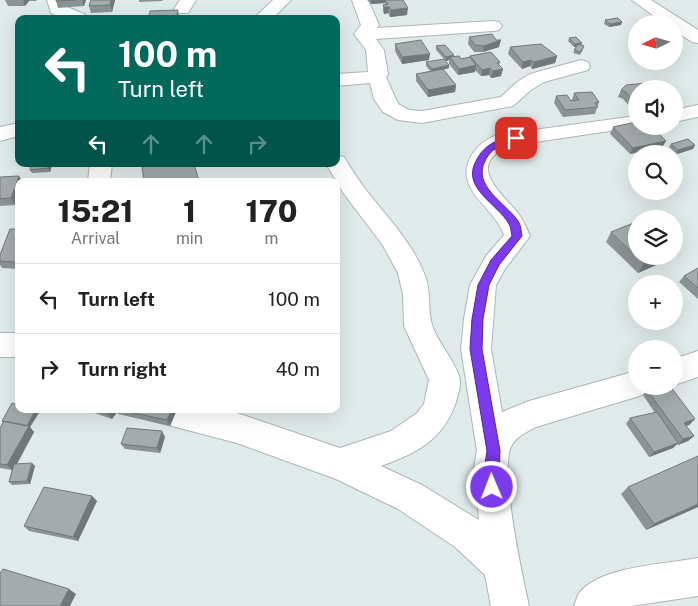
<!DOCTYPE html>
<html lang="en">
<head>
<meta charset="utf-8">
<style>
	:root { --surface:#fff; --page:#f6f6f6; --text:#222; --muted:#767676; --line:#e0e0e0 }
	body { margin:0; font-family:"Public Sans",sans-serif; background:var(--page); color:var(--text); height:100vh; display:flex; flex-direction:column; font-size:19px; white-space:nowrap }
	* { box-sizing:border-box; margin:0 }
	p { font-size:16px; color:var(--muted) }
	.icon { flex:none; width:28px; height:28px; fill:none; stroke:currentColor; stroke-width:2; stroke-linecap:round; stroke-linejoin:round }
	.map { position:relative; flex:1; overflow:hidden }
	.details { position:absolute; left:15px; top:178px; width:325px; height:235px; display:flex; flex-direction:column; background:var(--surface); border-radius:10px; box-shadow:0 5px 20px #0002 }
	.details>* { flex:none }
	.top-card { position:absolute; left:15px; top:15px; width:325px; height:152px; border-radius:10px; box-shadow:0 5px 20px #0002; background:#00695c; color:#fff; overflow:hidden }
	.needle { width:32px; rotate:265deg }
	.tools { position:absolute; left:628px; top:15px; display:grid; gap:10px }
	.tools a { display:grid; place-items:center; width:55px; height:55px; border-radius:50%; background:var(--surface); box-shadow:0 5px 20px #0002; font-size:25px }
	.pin { position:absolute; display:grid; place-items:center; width:42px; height:42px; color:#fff; margin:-21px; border-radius:10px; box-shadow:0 2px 8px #0006 }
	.me { position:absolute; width:55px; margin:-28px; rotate:359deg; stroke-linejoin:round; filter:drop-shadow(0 0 4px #0008) }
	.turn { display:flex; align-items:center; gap:18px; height:105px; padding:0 20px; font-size:22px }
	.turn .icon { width:65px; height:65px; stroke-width:2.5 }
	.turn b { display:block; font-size:35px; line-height:42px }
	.lanes { display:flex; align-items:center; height:48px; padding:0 20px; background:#0003; justify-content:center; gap:25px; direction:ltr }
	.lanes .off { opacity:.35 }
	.eta { display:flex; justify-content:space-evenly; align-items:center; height:85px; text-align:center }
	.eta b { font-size:30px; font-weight:800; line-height:35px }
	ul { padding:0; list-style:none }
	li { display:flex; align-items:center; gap:15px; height:70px; padding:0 20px; border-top:1px solid var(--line) }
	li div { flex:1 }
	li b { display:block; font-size:19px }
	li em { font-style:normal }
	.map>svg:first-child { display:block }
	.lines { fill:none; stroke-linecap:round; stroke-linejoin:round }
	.minor-casing { stroke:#acb5b5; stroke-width:2 }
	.minor { fill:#fff; fill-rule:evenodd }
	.wall { fill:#8c9395 }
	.shaded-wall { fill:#727879 }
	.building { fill:#a3abad; stroke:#727879 }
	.route { fill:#7c3aed; stroke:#51269a }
</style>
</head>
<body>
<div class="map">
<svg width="698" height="606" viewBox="0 0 698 606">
	<rect width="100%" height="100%" fill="#e1eaea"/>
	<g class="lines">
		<g class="minor-casing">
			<path id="minor" d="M47,0H63L65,6L86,15L88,19H65L51,13Z
				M180,0H196L188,13H176L174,9Z
				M273,0H291L272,19H253Z
				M352,0H368L379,25L377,28L493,21L499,22L502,26L499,30L493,31L376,39L384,50L388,74L386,77L398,104L409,110L422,111L501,97L517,82L530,74L581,60L588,62L590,66L588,70L544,82L531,90L513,106L422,123L398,120L383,112L374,99L370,83L336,86V74L368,72L366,50L354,34L361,25Z
				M632,0H651L698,30V43L692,42L674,30V24H665Z
				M698,105V117L674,122V110Z
				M636,116V126H643L509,146C465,165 501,192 517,212C523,219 526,227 530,236L505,269L496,285L491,349L502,412L529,401L636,371V386H650L647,393L636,397L536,427C527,432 517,436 512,445C498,467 523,578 529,606H491L485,575L455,547L398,509L336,479L237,443L145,419L140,409H217L237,413L340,448L391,431L417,413L424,404L429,380L404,326L403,295L398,273L382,244L344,194L326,164H336V155L344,157C352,170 360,183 370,195C389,219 412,243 424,273C432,292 427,309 432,325C438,343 453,358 459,376C462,385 458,393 456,402C443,440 417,453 381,466L422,485L479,520L474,467L477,451L461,349L464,319L470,285L486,256L504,235C494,205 450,189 473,153C480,144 487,138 498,135Z
				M19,123V136L0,141V127Z
				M90,164H112L110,181H88Z
				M0,333H19V357H0Z
				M698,351V377L674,385V359Z
				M698,558V596L631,606H574C576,602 577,595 580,592C602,566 666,564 698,558Z"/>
		</g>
		<use href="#minor" class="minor"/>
	</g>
	<path class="wall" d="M5,0H37L36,1H29L25,6H8Z
		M56,0H86L84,6L58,8L56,1Z
		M91,0H115L112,12L91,13L89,6Z
		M139,0H163L162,1L139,2Z
		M367,0H403L407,15L390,17L388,13L384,14L383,11V5L385,4V3L371,4Z
		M605,20L622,22L621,25L609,27L604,24Z
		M469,37L499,47L483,52H474L468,44Z
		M569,38L582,43L581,45L583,49L580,55L573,53L576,47H574L568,41Z
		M395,44L429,60L402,64L395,51Z
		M436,46L454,57L461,59L469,57L470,56L500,62L499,65L501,76L491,78L489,75L481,76L475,70V72L458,75L449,64V60L446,61L436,50Z
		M510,47L557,56L555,63L532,69L530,66L522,69L508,54Z
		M426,62L449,68L443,70L456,85L455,92L428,97L416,81V74L431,72L426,66Z
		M636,89V111H634L623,99L618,97L621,90Z
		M574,93L599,102L595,114L563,117L554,103L556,96L572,100Z
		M613,127L666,141L662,147L630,154L610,134Z
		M671,144L695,145L693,149L677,154L669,147Z
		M52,165L50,172L32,173L30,170Z
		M0,177L19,181V194L15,205L0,206Z
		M19,229V269L2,268L0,265V255Z
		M611,232L636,256H673L672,258L638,273L606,242Z
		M698,268V299L679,282L684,276Z
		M647,390L695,419L689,425L686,426L694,436L688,441L678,445L677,444L673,448L649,457L626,424L630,418L655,413L643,395Z
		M83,409H174L176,412L170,426L118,414L117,412L112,419Z
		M40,411L30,427L34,432L17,464L35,466L30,484L12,485L9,482L12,470L0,468V428L3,423L2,421Z
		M165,437L160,453L125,449L121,444Z
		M628,487L698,507L646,530L621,494Z
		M92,496L97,501L78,541L29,531L24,526Z"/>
	<path class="shaded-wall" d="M23,0H29V1L25,6Z
		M82,0H86L84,6Z
		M111,0H115L112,12L110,5Z
		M371,0H385V3L371,4Z
		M384,7H389L388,13L384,14Z
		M408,8L407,15L390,17L391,10Z
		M178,10L179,17V19H176Z
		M622,22L621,25L609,27L610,24Z
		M501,40L499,47L483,52L484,46Z
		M582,43L581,46L574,47L575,44Z
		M430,54L429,60L402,64V57Z
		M454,55V59L450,57L449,60L446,61V57Z
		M557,56L555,63L532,69L534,62Z
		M531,60L530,66L522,69L523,62Z
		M449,65V68L431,72L432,69Z
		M476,65L475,72L458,75L459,69Z
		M490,68L489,75L481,76L482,70Z
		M503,69L501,76L491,78L493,71Z
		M456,85L455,92L428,97V90Z
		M666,141L662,147L630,154L633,148Z
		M695,145L693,149L677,154L678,150Z
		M49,164L52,165L50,172L48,168Z
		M19,176L22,181H19V194L15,205L11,198Z
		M678,248L674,255V250Z
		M659,256H673L672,258L638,273L644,263Z
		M19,260V269L15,262Z
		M36,409H38L40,411L30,427L34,432L13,471L7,465Z
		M111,409H115L117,412L112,419L108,414Z
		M172,409H174L176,412L170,426L167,420Z
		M695,419L689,425L679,428L684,423Z
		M162,431L165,437L160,453L157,448Z
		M694,436L688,441L678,445L683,439Z
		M678,443L673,448L649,457L654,452Z
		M32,463L35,466L30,484L27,481Z
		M92,496L97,501L78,541L73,537Z
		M698,504V507L646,530L654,524Z
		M69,589L76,594L70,606H60Z"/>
	<path class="building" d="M56,0H77L56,1Z
		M91,0H111L110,5L89,6Z
		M385,0H403L408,8L391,10L389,7H384L383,5L388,4Z
		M178,10L176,19H148L150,11Z
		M618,18L622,22L610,24L605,20Z
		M492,34L496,40H501L484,46L475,45L469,37Z
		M576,37L582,43L575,44L569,38Z
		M421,40L430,54L402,57L395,44Z
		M541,44L557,56L534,62L531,60L523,62L510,47Z
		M578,44L584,46L581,52L574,50Z
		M445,45L454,55L446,57L436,46Z
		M491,52L500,62L497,63L503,69L493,71L490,68L482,70L470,56Z
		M459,56L461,59L470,57L476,65L459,69L450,57Z
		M444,59L449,65L432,69L426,62Z
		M443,69L456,85L428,90L416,74Z
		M648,83L653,89H636V104L626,92L621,90L626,85Z
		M592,92L599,102L595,103L598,107L565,110L556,96L567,95L571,101L579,100L574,93Z
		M636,122V126H651L666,141L633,148L613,127Z
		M688,139L695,145L678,150L671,144Z
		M31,164H49L48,168L30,170Z
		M158,164H194L199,181H144L142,167Z
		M19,176L11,198L0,199V177Z
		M636,222V256L611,232Z
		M10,229H19V260L15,262L0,261V255Z
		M674,245L678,248L674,250Z
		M637,256H659L644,263Z
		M698,268V288L684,276Z
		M659,386H670L695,419L684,423L694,436L683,439L647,390Z
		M12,403L19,405V409H36L27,426L2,421Z
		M95,409H111L108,414Z
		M115,409H172L167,420Z
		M657,412L678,443L654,452L630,418Z
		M4,421L29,426L7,465L0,464V428Z
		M127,428L162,431L157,448L121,444Z
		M698,456V504L654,524L628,487Z
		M32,463L27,481L9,482L14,464Z
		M44,487L92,496L73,537L24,526Z
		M3,569L69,589L60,606H0V573Z"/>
	<path class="route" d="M516,135L520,138L519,140C504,144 492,146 485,161C472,186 506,203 518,221C521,225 521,231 522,236L499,265L489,285L483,319L482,349L500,451C499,462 501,483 497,492L492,494L487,492C482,480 485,464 487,451L470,349L472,319L478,285L491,260L512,236C511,232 511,227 509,224C498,204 461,188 476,161C485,143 498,140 516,135Z"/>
</svg>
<div class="tools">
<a><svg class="needle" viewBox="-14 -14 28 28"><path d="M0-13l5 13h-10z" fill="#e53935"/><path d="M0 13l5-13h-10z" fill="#767676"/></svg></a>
<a><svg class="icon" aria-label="sound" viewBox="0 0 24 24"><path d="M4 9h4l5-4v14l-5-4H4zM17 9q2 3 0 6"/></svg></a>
<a><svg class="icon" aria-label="search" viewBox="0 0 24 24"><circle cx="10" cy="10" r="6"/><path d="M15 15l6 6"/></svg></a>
<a><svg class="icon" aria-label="layers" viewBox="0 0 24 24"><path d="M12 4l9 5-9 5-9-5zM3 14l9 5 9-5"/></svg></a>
<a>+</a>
<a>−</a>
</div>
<div class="pin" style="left:516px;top:138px;background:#d93025"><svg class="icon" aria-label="arrive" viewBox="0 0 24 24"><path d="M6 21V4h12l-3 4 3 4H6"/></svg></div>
<svg class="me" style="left:492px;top:487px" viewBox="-20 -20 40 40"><circle r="17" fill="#7c3aed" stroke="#fff" stroke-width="3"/><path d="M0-11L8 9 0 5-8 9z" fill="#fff"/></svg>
<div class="top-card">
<div class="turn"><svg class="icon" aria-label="left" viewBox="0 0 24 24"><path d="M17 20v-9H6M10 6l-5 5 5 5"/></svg><div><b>100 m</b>Turn left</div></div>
<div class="lanes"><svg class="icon" aria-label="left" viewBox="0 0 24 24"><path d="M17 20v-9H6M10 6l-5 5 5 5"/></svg><svg class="icon off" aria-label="ahead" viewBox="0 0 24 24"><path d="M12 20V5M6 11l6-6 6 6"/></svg><svg class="icon off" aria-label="ahead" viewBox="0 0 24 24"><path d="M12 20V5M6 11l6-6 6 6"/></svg><svg class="icon off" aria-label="right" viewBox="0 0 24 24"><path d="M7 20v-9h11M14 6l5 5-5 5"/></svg></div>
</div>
<section class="details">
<div class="eta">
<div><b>15:21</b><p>Arrival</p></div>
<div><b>1</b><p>min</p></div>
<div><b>170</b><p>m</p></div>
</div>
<ul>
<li><svg class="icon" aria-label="left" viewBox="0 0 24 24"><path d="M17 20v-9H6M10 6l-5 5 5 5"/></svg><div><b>Turn left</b></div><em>100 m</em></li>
<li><svg class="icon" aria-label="right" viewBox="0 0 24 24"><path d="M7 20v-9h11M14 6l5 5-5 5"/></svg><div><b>Turn right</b></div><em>40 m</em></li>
</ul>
</section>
</div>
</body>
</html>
